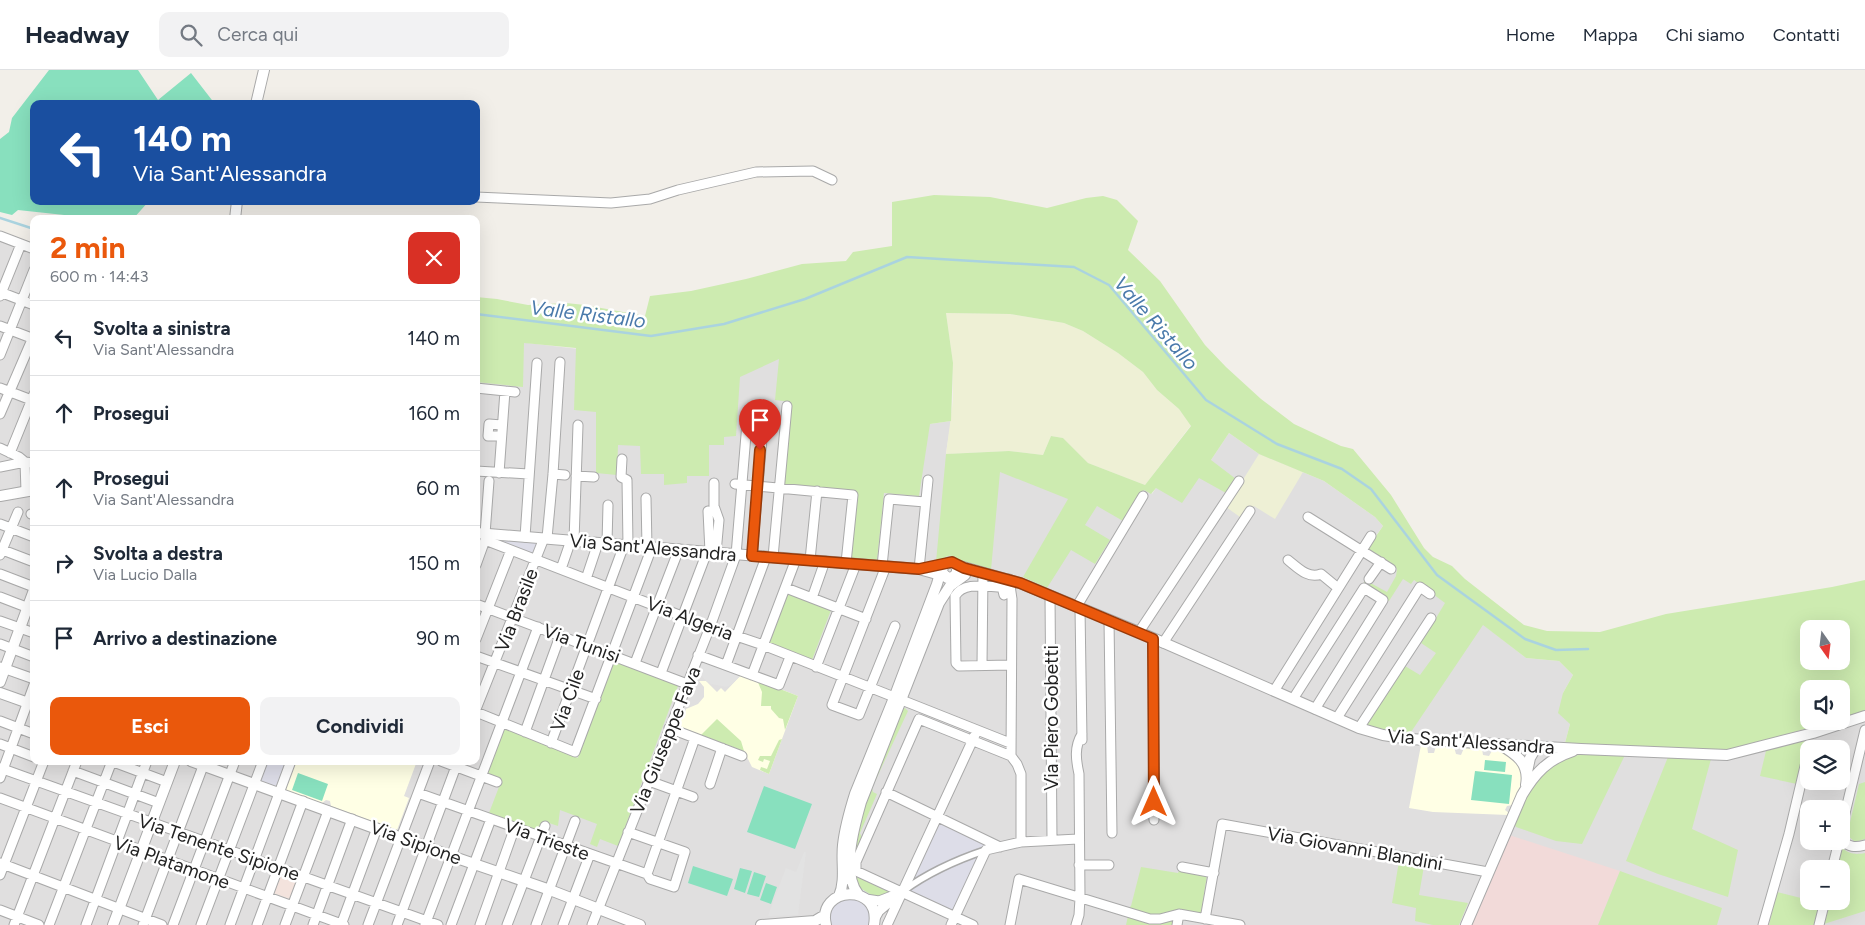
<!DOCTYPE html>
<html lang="it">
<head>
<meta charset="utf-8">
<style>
	:root { --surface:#fff; --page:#f2f2f3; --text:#1f2937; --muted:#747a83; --line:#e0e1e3; --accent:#ea580c }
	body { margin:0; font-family:Figtree,sans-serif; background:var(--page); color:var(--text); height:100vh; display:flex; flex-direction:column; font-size:19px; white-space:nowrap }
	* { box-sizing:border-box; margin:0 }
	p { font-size:16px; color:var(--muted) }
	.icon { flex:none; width:28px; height:28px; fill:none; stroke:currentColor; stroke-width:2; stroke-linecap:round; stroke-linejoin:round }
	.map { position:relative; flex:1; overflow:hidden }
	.drawer { position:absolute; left:30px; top:145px; width:450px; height:550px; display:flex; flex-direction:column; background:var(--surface); border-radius:10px; box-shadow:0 5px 20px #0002 }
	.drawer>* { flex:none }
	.top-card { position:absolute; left:30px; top:30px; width:450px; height:105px; border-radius:10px; box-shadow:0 5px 20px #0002; background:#1a4fa0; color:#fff; overflow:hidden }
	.needle { width:32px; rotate:166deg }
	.buttons { position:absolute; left:1800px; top:550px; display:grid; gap:10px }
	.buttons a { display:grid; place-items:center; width:50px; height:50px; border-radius:10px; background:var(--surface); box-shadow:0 5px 20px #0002; font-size:25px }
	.pin { position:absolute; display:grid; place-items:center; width:42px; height:42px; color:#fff; margin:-51px -21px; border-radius:50% 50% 50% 0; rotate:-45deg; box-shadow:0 0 5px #0007 }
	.pin .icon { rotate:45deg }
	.me { position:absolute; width:55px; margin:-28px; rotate:0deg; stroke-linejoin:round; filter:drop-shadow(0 0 4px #0008) }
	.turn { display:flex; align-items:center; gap:18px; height:105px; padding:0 20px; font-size:22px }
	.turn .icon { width:65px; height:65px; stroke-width:2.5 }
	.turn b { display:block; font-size:35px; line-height:42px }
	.round { display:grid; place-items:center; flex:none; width:52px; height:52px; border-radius:10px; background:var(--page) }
	.summary { display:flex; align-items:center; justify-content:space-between; height:85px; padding:0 20px }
	h1 { font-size:30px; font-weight:700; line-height:38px; color:var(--accent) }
	.button { display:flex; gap:10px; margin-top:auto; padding:10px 20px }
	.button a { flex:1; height:58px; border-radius:10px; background:var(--accent); color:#fff; font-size:20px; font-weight:700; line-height:58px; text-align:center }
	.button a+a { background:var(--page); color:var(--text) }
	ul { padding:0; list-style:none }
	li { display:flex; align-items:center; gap:15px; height:75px; padding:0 20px; border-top:1px solid var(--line) }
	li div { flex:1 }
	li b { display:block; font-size:19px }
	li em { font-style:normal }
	header { display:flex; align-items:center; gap:30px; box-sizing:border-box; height:70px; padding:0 25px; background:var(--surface); border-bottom:1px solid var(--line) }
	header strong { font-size:24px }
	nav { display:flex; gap:28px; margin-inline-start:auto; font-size:18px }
	.search { width:350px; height:45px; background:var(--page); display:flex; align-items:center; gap:12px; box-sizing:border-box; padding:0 18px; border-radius:10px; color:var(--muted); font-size:19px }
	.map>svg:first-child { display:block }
	.residential { fill:#e0dfdf; fill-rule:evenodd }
	.commercial { fill:#f2dad9 }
	.education { fill:#ffffe5 }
	.military { fill:#f3e3dd }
	.farmland { fill:#eef0d5 }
	.grass { fill:#cdebb0; fill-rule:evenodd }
	.pitch { fill:#88e0be }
	.parking { fill:#e2e2e2 }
	.plaza { fill:#dddde8 }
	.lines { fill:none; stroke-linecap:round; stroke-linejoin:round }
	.stream { stroke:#aad3df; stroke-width:2.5 }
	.pedestrian-casing { stroke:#a9a9a9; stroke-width:9 }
	.minor-casing { stroke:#a9a9a9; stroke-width:11 }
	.tertiary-casing { stroke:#a9a9a9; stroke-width:12 }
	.pedestrian { stroke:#fff; stroke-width:6 }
	.minor { stroke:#fff; stroke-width:9 }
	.tertiary { stroke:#fff; stroke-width:10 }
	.route-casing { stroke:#983908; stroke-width:12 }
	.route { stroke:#ea580c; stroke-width:9 }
	.labels { text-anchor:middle; stroke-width:5; stroke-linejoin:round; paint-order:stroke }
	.street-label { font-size:19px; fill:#222; stroke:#fff }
	.water-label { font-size:20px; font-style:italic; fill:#4a7aab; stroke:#fff }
</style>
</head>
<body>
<header>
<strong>Headway</strong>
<div class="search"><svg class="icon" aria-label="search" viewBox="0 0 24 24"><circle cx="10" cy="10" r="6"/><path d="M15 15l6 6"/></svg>Cerca qui</div>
<nav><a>Home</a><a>Mappa</a><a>Chi siamo</a><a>Contatti</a></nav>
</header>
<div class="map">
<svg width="1865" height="855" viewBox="0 0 1865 855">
	<rect width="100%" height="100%" fill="#f2efe9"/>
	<path class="residential" d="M0,162L34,176V691H476V267L587,280L779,289L791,332L784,413L930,354L951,351L946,383L1145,415L1152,424L1156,418L1211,390L1229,363L1259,384L1324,411L1375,447L1383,456L1367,478L1436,525L1454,540L1471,545L1526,588L1559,591L1573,605L1563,623L1570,654L1565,673L1751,675L1831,651H1841V648L1865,641V855H0ZM1809,679H1841V711H1809ZM1809,739H1841V771H1809ZM1809,799H1841V831H1809Z"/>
	<path class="commercial" d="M1509,765L1620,801L1598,855H1470Z"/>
	<path class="education" d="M742,604L798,626L769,704L752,697L744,681L678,656L681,645H684L686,639L698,634L704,627V617L699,611H706L717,622L721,618L725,622Z
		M1421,675H1427L1428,683H1434L1436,676L1454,677L1456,684L1461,685L1464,678L1482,679L1483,685L1489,686L1493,679H1497L1504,681L1516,688L1523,705L1521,716L1513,735L1507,736L1505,740L1509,743L1508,745L1433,742L1409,738Z
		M296,691H417L404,726L409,728L397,760L331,736L330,731L326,730L322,733L284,720Z"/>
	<path class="military" d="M281,802L298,809L290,829L273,823Z"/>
	<path class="farmland" d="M946,243L1010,244L1064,253L1083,261L1118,283L1143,302L1157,320L1179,339L1191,355L1145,415L1088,393L1063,368L1051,366L1043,385L1009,381L946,384L953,331V293Z
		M1259,384L1303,402L1275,449L1254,436L1252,438L1248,436L1240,447L1226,437Z"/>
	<path class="grass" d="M934,125L990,127L1047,138L1086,128L1103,126L1117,130L1138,151L1128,180L1160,211L1205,275L1226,297L1261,329L1294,354L1341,376L1353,379L1391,425L1424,478L1433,487L1452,496L1465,509L1524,555L1547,561L1600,562L1666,544L1832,517L1865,510V641L1841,648V619H1809V651H1831L1751,675L1725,680L1565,673L1570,654L1558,643L1563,623L1573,605L1559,591L1526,588L1483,555L1409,665L1392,663L1367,655L1405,596L1420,605L1436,583L1421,573L1445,533L1414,510L1411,514L1403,509L1389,531L1363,515L1365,510L1387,522L1396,506L1397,499L1367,479L1383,456L1375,447L1324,411L1259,384L1229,363L1211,390L1236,409L1226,423L1199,408L1182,433L1156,418L1151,424L1144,420L1123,451L1097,436L1085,455L1110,470L1095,494L1071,480L1047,518L1023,507L1068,429L1000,402L991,500C984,499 973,499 967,496C952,489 957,479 936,492L946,384L1009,381L1043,385L1051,366L1063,368L1088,393L1145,415L1191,356L1179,339L1157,320L1143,302L1118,283L1083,261L1064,253L1010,244L946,243L953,293L951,351L930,354L919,426L884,423L877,491L850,489L856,422L784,414L791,332L775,330L779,289L740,307L736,366L724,367V375H709V406H687V413L664,415V404H641L640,376L618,375L617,405L596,403V342L574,340L576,278L524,273L523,317L476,312V227L497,229L528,235L566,233L585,235L645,246L650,226L691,221L746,209L802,194L846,191L853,182L892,176V132ZM1809,559H1841V591H1809Z
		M788,524L831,540L812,590L769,573Z
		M615,590L678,616L618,776L600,769L597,777L590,774L597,754L560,740L558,756L543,751L538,761L489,743L502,709L487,703L503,658L578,688L579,681Z
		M757,610L798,626L785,660L783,649L779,648L771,639V636H761L762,622Z
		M905,638L908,641L872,718L873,722L877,724L860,763L862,768L855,782C861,732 884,685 902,639Z
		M717,649L741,671L744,681L701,665Z
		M782,669L769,704L760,700L761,697L767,699L770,691L764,689L763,692L758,690L760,686H771L779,670Z
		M1803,669L1806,674L1797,714L1760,706L1766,681Z
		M1584,684L1625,685L1582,774L1556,771L1516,757L1514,754C1531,716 1539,692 1584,684Z
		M1668,687L1711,689L1692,759L1738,780L1728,827L1658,804L1626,791Z
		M1865,712V769L1855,772L1847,765L1859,714Z
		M1842,778C1850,784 1855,785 1865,783V841L1824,854L1830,831H1841V799H1837Z
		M1399,791L1424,796L1419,825L1468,833L1459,855H1433L1415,851L1416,838L1392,833Z
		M1141,797L1178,803L1179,801L1207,805L1201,843L1199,844L1150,845L1125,841L1131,836Z
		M1620,801L1722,838L1717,855H1598Z
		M855,806L889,822C881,829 867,827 859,818C857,815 856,809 855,806Z
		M1777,822L1809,830V831L1820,832L1815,855H1769Z
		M1128,846L1152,853L1175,850L1174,855H1126Z"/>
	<path class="pitch" d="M49,0H138L158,30L191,3L215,34H34V131H149L133,149H101L18,140L12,145L0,142V69L9,62L12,48Z
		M1485,690L1506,692L1505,702L1484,700Z
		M1475,701L1512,705L1509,734L1471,730Z
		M298,703L328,714L322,731L292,720Z
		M764,716L812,734L795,779L747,762Z
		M693,796L733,809L727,826L688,813Z
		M740,798L752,801L745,823L734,819Z
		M754,802L766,806L759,827L747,824Z
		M766,813L777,817L771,834L760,830Z"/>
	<path class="parking" d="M702,588L742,604L731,615L726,617L711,614L706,611L697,599Z
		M804,782H806L798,845L768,846L786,798L796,802Z"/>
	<path class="plaza" d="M490,464L544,468L535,489L485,470Z
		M263,691H291L279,723L254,714Z
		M938,747L990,772L955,846L902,822Z
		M860,818L873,826L879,841L880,855H819L820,840L828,827L842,819Z"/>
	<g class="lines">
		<path class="stream" d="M0,148L34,159
			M476,244L651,266L724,254L805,229L907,187L1074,197L1109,215L1206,330L1277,374L1342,399L1371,419L1437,505L1525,569L1556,580L1588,579"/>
		<g class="pedestrian-casing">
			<path id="pedestrian" d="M903,821C929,802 956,790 986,780"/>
		</g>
		<g class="minor-casing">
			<path id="minor" d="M476,127L611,133L650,129L678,120L756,102L813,101L832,110
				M0,166L34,179
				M0,222L34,235
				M0,226L21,174
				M0,256L34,269
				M0,285L34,200
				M0,318L34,331
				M476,318L515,322
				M0,344L34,265
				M501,366H488L489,354L502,355
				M0,378L19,387L25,392
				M10,383L34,324
				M622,389L621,407L627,410L628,475
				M25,392L26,421
				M0,397L25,392L34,393
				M476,401L529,404
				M499,403L505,321
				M553,404L565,405
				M576,406L594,407
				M714,413V436L719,450L716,483
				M735,414L853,425L846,493
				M646,428L647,477
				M708,441L710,482
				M31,444L34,445
				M1308,447L1391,499
				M0,454L34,467
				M485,464L489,411
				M525,467L537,293
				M547,468L553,404L560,292
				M485,470L710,557L763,575L1010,673
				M574,471L578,355
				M607,473L608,435
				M0,479L34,492
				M0,485L18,442
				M752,486L764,345
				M773,487L787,336
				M810,490L817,421
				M1288,490C1298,498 1308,509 1321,504L1338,518
				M476,495L485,470L488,466
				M882,496L889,429L925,432
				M886,496L832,635L859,645L895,556
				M561,499L571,470
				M919,499L928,410
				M0,504L34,517
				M586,509L598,473
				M1009,509L1012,529L1011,686L1017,694L1021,704V772
				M1369,509L1381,492
				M786,518L866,549
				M1004,525L1002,517C987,517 964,511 955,526L956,593L959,596L1011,595
				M1050,525L1052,770
				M0,527L34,540
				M812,528L825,491
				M476,534L687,614
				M1077,536L1143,426
				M1080,538L1082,670
				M1109,550L1112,763
				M0,551L34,563
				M1139,562L1239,411
				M476,569L511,480
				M1153,569L1154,750
				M1163,573L1250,441
				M0,574L34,587
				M698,585L779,615L790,587
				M476,586L596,629
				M635,593L679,479
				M726,595L766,487
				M982,595L983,503
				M0,597L34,609
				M816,597L856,494
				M661,603L707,482
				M752,605L796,489
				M1274,621L1371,466
				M1293,629L1364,518L1383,530L1315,639
				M476,639L544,468
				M476,642L575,682L652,477
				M1337,648L1420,517L1430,524
				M0,651L34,664
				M669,658L742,686
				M1359,658L1431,548
				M525,662L560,566
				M551,673L624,475
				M0,674L34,687
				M111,691L167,712
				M441,691L497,712
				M0,698L438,855
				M73,701L159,733
				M0,708L34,615
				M649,711L693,727
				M710,714L722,678
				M886,722L1000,777
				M418,723L647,804L650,809L674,817L685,782L628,762
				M0,728L344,855
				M1841,760L1865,660
				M1841,770C1849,777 1855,778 1865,775
				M0,793L162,855
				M1079,795H1109
				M1182,797L1214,803
				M1832,799L1839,771
				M647,804L695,668
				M0,805L44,691
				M866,829L879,831L902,822
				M0,840L39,855
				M875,848L879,841L893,829
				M1205,849L1222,754L1488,802
				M14,855L77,691
				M49,855L112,691
				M86,855L147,691
				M143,855L205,691
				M173,855L235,691
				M201,855L263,691
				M230,855L291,691
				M257,855L303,731
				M285,855L328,741
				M313,855L352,749
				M341,855L377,758
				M368,855L430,691
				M397,855L458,691
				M425,855L538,557
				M451,855L491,749
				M480,855L515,757
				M507,855L545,756
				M536,855L575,751
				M563,855L590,784
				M592,855L710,557L736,485L748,341
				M887,855L975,665
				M951,855L986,780L1021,772L1078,769
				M973,855L856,801V792L919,649L1011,686
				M1010,855L1019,809L1150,849H1160L1179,844L1240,855
				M1076,855L1079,845L1080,828L1079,704C1076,690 1074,677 1082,664
				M1177,855L1179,844
				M1763,855L1789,764L1809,679
				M1819,855L1825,831"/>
		</g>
		<g class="tertiary-casing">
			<path id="tertiary" d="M256,34L264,0
				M235,149L237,131
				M0,426L34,420
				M476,463L919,499L944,506
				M956,495L1020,513L1139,562L1359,658L1383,665L1410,669L1581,679L1727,685L1813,663L1865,646
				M0,612L34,520
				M0,623L34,635
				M1499,674C1516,684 1530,693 1526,715
				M191,691L451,786L550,820L640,855
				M1527,702L1530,688L1537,676
				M858,824C841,802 854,757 861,732L939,533L950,516L965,505
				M839,826C846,810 841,792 843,775C845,757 850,740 855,724L894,628L937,514C940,505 940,493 952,492L957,497V503L953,507L947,508L942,502
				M113,855L175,691
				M761,855L815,851L825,845
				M826,855C816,816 882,812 874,855
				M1466,855L1522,725C1535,703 1548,689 1573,681"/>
		</g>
		<use href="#pedestrian" class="pedestrian"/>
		<use href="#minor" class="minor"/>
		<use href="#tertiary" class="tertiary"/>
	</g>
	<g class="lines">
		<g class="route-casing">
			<path id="route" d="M760,380L752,486L919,499L952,492L964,498L1020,513L1153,569L1154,732"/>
		</g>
		<use href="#route" class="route"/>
	</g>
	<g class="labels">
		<g class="street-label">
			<text transform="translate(653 477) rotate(5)" y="7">Via Sant'Alessandra</text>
			<text transform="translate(516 540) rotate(-69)" y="7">Via Brasile</text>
			<text transform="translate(690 548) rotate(21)" y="7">Via Algeria</text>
			<text transform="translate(582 573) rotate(20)" y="7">Via Tunisi</text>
			<text transform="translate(567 630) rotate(-70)" y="7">Via Cile</text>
			<text transform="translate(1051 648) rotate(-90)" y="7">Via Piero Gobetti</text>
			<text transform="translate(665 670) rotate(-68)" y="7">Via Giuseppe Fava</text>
			<text transform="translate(1471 671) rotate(4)" y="7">Via Sant'Alessandra</text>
			<text transform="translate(547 769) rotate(20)" y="7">Via Trieste</text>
			<text transform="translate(416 772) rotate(20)" y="7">Via Sipione</text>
			<text transform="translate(219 777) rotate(19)" y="7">Via Tenente Sipione</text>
			<text transform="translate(1355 778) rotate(10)" y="7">Via Giovanni Blandini</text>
			<text transform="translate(172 792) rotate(20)" y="7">Via Platamone</text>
		</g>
		<g class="water-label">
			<text transform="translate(588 244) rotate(7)" y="7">Valle Ristallo</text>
			<text transform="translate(1156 253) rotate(49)" y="7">Valle Ristallo</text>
		</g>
	</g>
</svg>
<div class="buttons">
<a><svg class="needle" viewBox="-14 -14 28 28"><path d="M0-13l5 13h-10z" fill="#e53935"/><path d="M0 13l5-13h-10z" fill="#747a83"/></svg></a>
<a><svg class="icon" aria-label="sound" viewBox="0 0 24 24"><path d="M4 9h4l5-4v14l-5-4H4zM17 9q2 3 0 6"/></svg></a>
<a><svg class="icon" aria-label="layers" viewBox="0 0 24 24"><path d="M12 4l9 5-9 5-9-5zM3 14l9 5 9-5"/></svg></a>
<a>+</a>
<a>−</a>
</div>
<div class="pin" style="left:760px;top:380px;background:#d93025"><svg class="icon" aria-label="arrive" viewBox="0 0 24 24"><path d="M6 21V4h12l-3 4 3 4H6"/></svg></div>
<svg class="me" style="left:1154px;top:732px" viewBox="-20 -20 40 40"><path d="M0-17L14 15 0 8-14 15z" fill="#ea580c" stroke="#fff" stroke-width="4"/></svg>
<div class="top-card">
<div class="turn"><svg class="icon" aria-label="left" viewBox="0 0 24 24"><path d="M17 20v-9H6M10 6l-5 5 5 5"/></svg><div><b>140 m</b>Via Sant'Alessandra</div></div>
</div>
<section class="drawer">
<div class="summary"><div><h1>2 min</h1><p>600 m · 14:43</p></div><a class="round" style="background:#d93025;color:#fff"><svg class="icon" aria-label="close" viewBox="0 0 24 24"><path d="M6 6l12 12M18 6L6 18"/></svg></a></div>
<ul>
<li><svg class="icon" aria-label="left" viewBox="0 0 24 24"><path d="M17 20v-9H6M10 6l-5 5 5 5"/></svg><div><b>Svolta a sinistra</b><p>Via Sant'Alessandra</p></div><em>140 m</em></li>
<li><svg class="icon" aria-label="ahead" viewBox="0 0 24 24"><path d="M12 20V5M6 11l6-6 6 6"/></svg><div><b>Prosegui</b></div><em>160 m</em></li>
<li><svg class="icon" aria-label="ahead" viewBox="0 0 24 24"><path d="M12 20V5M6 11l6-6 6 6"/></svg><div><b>Prosegui</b><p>Via Sant'Alessandra</p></div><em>60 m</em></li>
<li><svg class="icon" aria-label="right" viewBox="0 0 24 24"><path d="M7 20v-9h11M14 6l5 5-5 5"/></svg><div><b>Svolta a destra</b><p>Via Lucio Dalla</p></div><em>150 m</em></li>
<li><svg class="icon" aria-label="arrive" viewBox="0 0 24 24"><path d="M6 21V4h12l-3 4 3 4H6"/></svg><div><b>Arrivo a destinazione</b></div><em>90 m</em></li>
</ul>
<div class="button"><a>Esci</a><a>Condividi</a></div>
</section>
</div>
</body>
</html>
